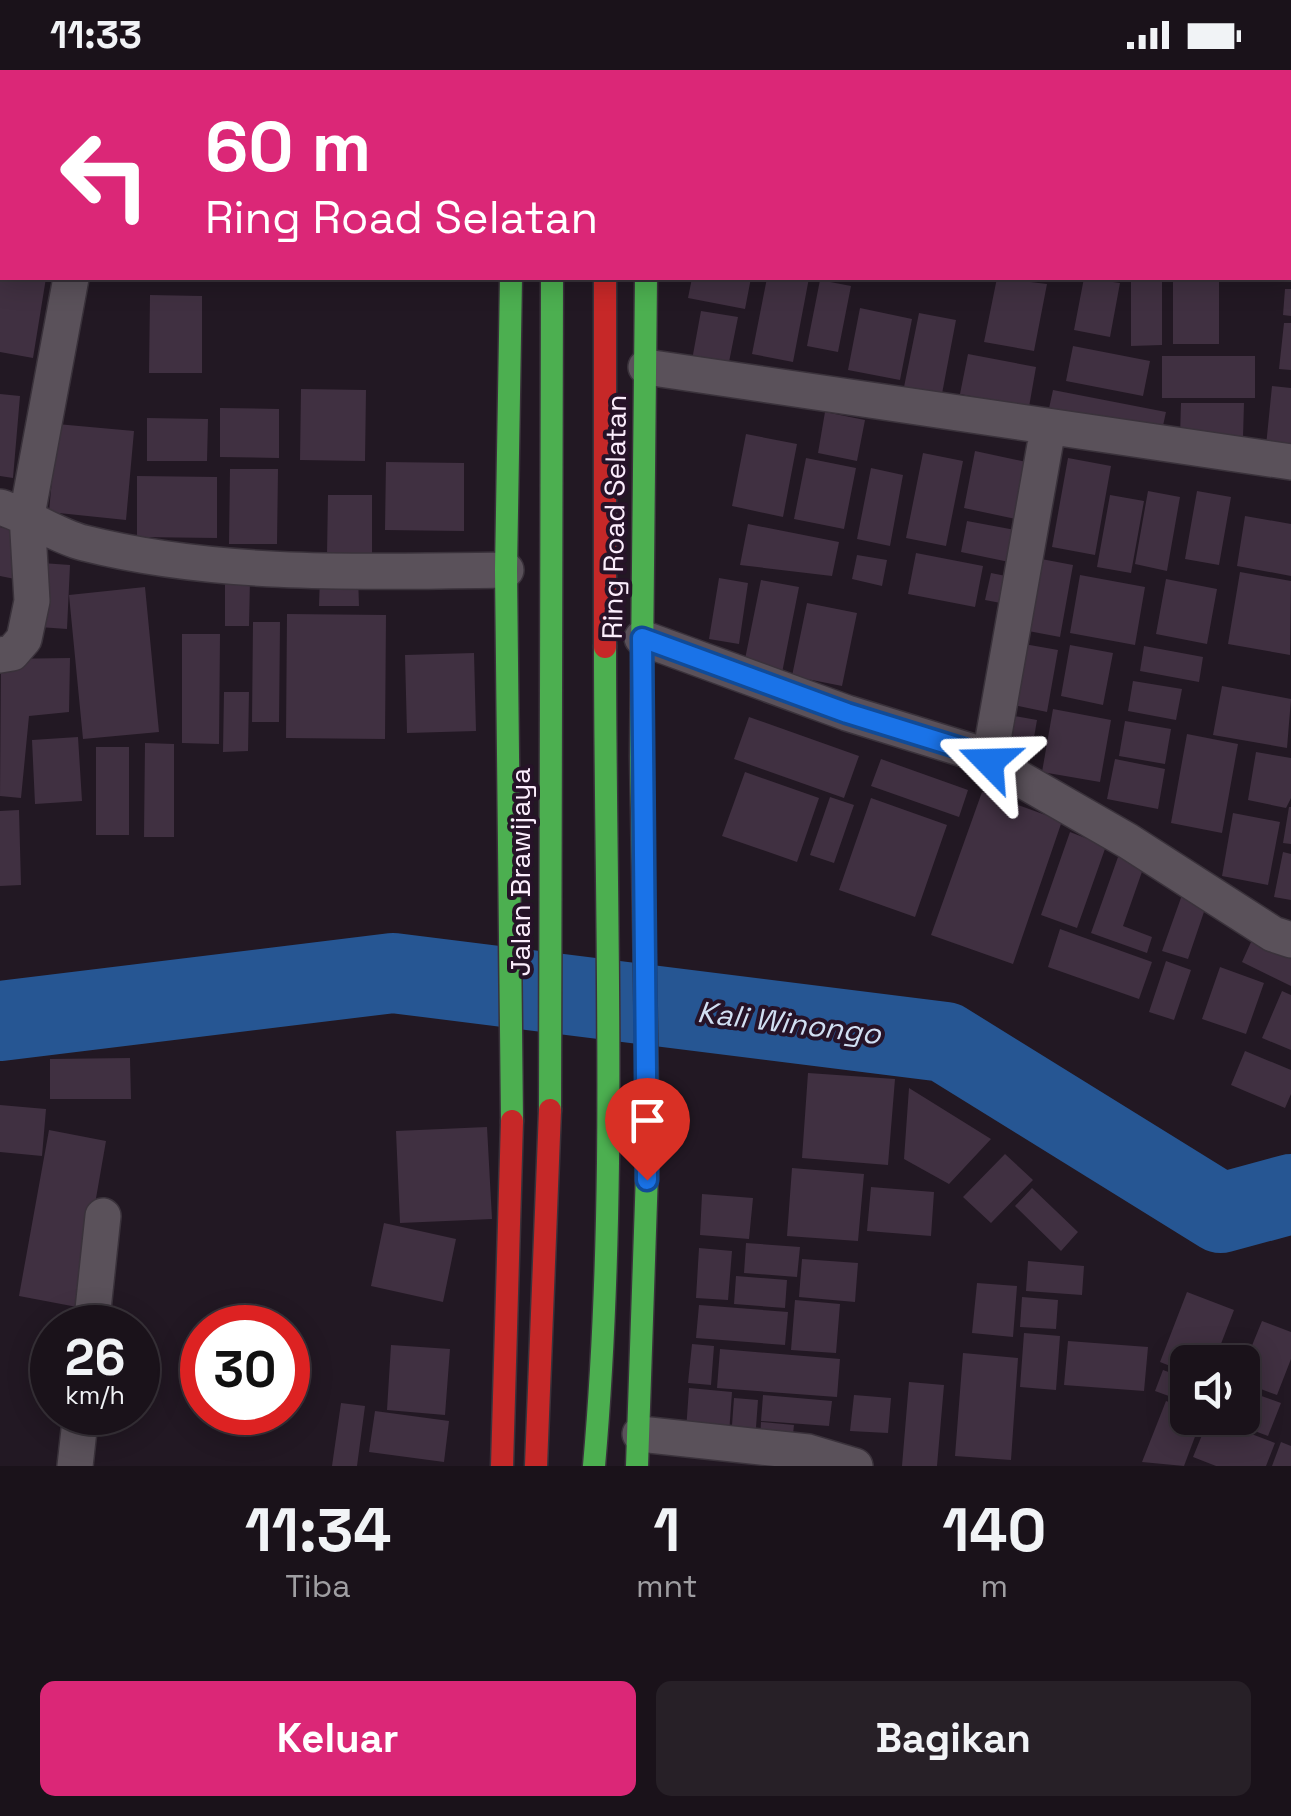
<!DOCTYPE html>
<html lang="id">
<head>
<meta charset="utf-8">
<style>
	:root { --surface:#1a121a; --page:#272027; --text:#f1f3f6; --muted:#9f9ea2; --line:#383239; --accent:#db2777 }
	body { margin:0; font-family:"Space Grotesk",sans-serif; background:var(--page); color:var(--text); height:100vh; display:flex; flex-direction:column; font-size:38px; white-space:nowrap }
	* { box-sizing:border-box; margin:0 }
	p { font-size:32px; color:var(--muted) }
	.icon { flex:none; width:55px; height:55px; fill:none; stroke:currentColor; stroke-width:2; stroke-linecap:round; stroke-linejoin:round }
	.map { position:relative; height:1396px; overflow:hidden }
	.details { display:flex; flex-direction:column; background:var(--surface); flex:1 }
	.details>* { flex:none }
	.top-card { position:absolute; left:0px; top:0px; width:1292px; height:210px; box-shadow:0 5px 25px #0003,0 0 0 2px var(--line); background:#db2777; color:#fff; overflow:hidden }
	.controls { position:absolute; left:1170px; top:1275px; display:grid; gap:20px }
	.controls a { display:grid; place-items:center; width:90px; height:90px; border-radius:15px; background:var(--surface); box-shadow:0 5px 25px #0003,0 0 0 2px var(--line); font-size:50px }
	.speed { position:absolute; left:30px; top:1235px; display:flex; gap:20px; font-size:50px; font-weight:700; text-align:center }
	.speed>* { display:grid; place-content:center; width:130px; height:130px; border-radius:50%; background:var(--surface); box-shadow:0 5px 25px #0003,0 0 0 2px var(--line); line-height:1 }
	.speed small { font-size:25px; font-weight:400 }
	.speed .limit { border:15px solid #d22; background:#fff; color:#111 }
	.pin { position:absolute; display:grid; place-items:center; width:85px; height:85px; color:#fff; margin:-102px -42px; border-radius:50% 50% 50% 0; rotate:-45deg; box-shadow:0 0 10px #0007 }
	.pin .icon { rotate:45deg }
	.me { position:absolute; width:110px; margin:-55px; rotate:292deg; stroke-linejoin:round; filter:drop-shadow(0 0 8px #0008) }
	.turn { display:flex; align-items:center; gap:35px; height:210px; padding:0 40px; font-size:45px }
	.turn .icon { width:130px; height:130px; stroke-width:2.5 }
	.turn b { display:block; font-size:70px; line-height:85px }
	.eta { display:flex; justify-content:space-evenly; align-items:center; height:170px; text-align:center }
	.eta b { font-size:60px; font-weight:700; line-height:70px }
	.cta { display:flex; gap:20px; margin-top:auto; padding:20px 40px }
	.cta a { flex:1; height:115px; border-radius:15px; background:var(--accent); color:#fff; font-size:40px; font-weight:700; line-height:115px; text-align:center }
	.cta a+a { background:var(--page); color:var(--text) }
	.status { display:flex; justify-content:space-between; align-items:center; height:70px; padding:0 50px; background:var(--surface); direction:ltr }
	.status svg { height:28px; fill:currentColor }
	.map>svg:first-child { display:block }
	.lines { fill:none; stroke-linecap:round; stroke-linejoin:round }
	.river { stroke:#265693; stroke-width:80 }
	.building { fill:#403041 }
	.street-casing { stroke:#3a323b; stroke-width:38 }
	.fast-casing { stroke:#3a323b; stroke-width:25 }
	.jam-casing { stroke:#3a323b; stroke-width:25 }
	.street { stroke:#5a515a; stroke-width:35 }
	.fast { stroke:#4caf50; stroke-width:22 }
	.jam { stroke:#c62828; stroke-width:22 }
	.route-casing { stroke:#114b97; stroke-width:25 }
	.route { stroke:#1a73e8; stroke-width:18 }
	.labels { text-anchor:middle; stroke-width:8; stroke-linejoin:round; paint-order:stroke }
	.street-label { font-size:28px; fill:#fbedfc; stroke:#261328 }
	.water-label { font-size:30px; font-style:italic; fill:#d1dff2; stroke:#261328 }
</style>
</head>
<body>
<div class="status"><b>11:33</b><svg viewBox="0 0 49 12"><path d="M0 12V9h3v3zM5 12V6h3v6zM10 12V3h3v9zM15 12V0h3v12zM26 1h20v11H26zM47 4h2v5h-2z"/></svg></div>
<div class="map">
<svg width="1291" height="1396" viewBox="0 0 1291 1396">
	<rect width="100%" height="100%" fill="#221823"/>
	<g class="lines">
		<path class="river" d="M0,951L393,903L945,972L1221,1143L1291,1124"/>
	</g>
	<path class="building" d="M0,208H46L33,288L0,282Z
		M692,208H751L745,239L688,228Z
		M767,208H809L793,292L752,284Z
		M997,208L1047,214L1034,281L984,272Z
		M1084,208L1120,213L1110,267L1074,260Z
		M1173,209H1219V274H1173Z
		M820,210L851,216L838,282L807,276Z
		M1131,211H1162V275L1131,276Z
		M1285,219H1291V246L1283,245Z
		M150,225L202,226V303H149Z
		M860,238L912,249L900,310L848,300Z
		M701,241L738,247L728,297L692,290Z
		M919,243L956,250L941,329L903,322Z
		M1284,253H1291V300L1279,299Z
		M1073,276L1150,291L1143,326L1066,311Z
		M968,284L1036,297L1029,337L960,324Z
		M1162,286H1255V328H1162Z
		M1272,316L1291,318V379L1266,376Z
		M301,319L366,320L365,391L300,390Z
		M1053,320L1166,342L1161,365L1048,343Z
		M0,324L20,326L13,408L0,406Z
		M1181,333H1244L1243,367H1180Z
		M220,338L279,339V388L220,387Z
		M825,342L865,350L857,391L818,383Z
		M147,348L208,349L207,391H147Z
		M57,354L134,361L126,450L49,442Z
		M746,364L797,374L783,447L732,436Z
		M975,381L1031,393L1020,450L964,438Z
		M923,383L963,391L946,476L906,468Z
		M806,388L856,398L844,459L794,449Z
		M1068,388L1111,396L1095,485L1052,477Z
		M386,392L464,393V461L385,460Z
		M871,398L903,405L890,476L857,469Z
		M230,399H278L277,474H229Z
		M137,406L217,407V468L137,467Z
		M1148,421L1180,427L1167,501L1135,494Z
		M1197,421L1231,427L1219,495L1185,489Z
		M328,425H372V486L327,485Z
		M1110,425L1144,431L1131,503L1097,497Z
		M1245,446L1291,454V506L1237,496Z
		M967,451L1021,461L1014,493L961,482Z
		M748,454L839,472L832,506L740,495Z
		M0,457L21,462L20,510L0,506Z
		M916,483L983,496L975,537L908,524Z
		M857,485L887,490L882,516L852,509Z
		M1036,488L1073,495L1060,567L1023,560Z
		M42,493L70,495L67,559L39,557Z
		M1240,502L1291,511L1290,585L1228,574Z
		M991,503L1016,508L1011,535L985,530Z
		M1080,505L1145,517L1135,575L1070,563Z
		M320,506H358L359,536H319Z
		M225,508L250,509L249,556H225Z
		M719,508L748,513L739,574L709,569Z
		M1166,509L1217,519L1207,574L1156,564Z
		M761,510L799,517L781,608L743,599Z
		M145,517L159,662L83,669L69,525Z
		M807,533L857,543L842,616L792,606Z
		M287,544L386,545L385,669L286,668Z
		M253,552H280L279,652H252Z
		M182,564H220L219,674L182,673Z
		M1024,574L1058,580L1047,642L1013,635Z
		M1070,575L1113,583L1103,635L1061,626Z
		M1144,576L1203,587L1199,612L1140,601Z
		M474,583L476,661L407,663L405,585Z
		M70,588L69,642L29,646L21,728L0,726L1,589Z
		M1133,611L1182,619L1176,650L1128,641Z
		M1222,616L1291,629L1287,678L1213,665Z
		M224,622H249L248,681L223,682Z
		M1053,639L1111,650L1100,712L1042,702Z
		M1014,646L1037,650L1031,685L1008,681Z
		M749,647L859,686L844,728L734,689Z
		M1125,651L1171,659L1165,694L1119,686Z
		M1187,664L1238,674L1222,763L1171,753Z
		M78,667L82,731L35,734L32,670Z
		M145,673L174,674V767H144Z
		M96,677H129V765H96Z
		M1256,682L1291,688V728L1286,738L1248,730Z
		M881,689L968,720L959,747L871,716Z
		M1115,689L1165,699L1158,739L1107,729Z
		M745,702L819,728L797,792L722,766Z
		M982,722L1062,751L1013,894L931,865Z
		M830,727L854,735L834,793L810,785Z
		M871,728L947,755L915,847L839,820Z
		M1289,737H1291V774L1283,773Z
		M19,740L21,815L0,816V741Z
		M1233,743L1280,752L1268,815L1222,806Z
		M1070,762L1106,776L1077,858L1041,845Z
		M1283,782L1291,784V830L1274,827Z
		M1118,787L1144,796L1123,856L1152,867L1147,883L1091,863Z
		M1182,825L1207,833L1188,889L1162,881Z
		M1060,859L1152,892L1139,929L1048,897Z
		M1256,861L1291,878V916L1242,892Z
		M1166,891L1191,900L1174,950L1149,942Z
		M1220,897L1264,913L1246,964L1202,949Z
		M1282,921L1291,925V980L1262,968Z
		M1245,981L1291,1000V1024L1285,1038L1231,1015Z
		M130,988L131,1029H50V989Z
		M808,1003L895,1009L888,1095L802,1088Z
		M909,1018L991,1069L949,1114L904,1089Z
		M0,1035L46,1039L42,1086L0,1082Z
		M487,1057L492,1149L400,1153L396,1061Z
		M49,1060L106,1071L77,1237L19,1226Z
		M1005,1084L1033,1110L991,1153L963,1127Z
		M792,1098L864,1104L858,1171L787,1166Z
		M871,1117L934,1122L931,1166L867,1161Z
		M1032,1118L1078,1162L1061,1181L1015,1136Z
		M702,1124L753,1128L749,1169L700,1165Z
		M384,1153L456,1169L443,1232L371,1216Z
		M746,1173L800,1177L797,1207L744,1203Z
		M699,1178L732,1181L728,1230L696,1228Z
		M802,1189L858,1193L855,1232L799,1227Z
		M1028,1191L1084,1196L1082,1225L1026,1221Z
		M736,1206L787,1210L785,1238L734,1234Z
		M977,1213L1017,1216L1013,1267L972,1263Z
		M1187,1222L1234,1240L1214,1292H1188V1303L1160,1292Z
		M1022,1227L1058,1230L1056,1259L1020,1257Z
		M795,1230L840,1234L836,1283L791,1280Z
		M699,1235L788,1242L785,1275L696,1268Z
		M1262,1251L1291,1262V1289L1277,1325L1242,1312V1300Z
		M1024,1263L1060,1266L1056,1320L1020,1317Z
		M1068,1271L1148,1277L1144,1321L1064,1315Z
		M692,1274L714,1276L711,1315L688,1313Z
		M391,1275L450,1279L445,1345L387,1340Z
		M720,1279L840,1289L837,1327L717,1318Z
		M963,1283L1018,1288L1011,1390L955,1386Z
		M1163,1300L1188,1309V1333L1155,1321Z
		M909,1312L944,1315L937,1396H902Z
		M689,1318L732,1322L729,1364L686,1361Z
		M1242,1319L1281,1333L1268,1366L1220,1348H1242Z
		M763,1325L832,1331L829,1356L761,1351Z
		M854,1325L891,1328L888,1363L850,1361Z
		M734,1328L758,1330L755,1371L731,1369Z
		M1166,1331L1188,1339V1348H1202L1184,1396L1142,1392Z
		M341,1333L365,1336L357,1396H332Z
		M375,1341L449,1351L444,1392L369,1382Z
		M1209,1348L1275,1373L1266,1396H1216L1193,1387Z
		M761,1352L794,1355L792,1373L760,1371Z
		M1281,1372L1291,1376V1396H1272Z"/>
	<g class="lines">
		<g class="street-casing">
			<path id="street" d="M116,2V0
				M646,297L1291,392
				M0,437C29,446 56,466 84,473C219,507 368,502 506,500
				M642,568L847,643L973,682L1128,771L1273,864L1291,870
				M0,585L12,583L24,569L32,531L27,445L71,208
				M989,692L1048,358
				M91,1258L103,1146
				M640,1364L808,1382L855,1396
				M75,1396L81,1342"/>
		</g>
		<g class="fast-casing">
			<path id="fast" d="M556,0V2
				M654,0V2
				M518,2L519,0
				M511,208L506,500L512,1051
				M550,1040L552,208
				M594,1396C618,1125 605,849 605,577
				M637,1396L648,1073L641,687L646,208"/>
		</g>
		<g class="jam-casing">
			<path id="jam" d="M612,0V2
				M605,208V577
				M502,1396L512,1051
				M536,1396L550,1040"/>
		</g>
		<use href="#street" class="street"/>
		<use href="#fast" class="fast"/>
		<use href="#jam" class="jam"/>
	</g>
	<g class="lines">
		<g class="route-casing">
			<path id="route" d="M647,1110L642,568L847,643L973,682L989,692"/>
		</g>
		<use href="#route" class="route"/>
	</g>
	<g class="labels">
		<g class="street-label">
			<text transform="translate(614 447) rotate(-89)" y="10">Ring Road Selatan</text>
			<text transform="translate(520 802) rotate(-90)" y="10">Jalan Brawijaya</text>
		</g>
		<g class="water-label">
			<text transform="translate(789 953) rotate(7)" y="10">Kali Winongo</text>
		</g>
	</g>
</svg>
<div class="controls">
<a><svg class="icon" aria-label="sound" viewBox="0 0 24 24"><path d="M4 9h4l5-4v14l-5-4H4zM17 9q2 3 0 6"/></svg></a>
</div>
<div class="speed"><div>26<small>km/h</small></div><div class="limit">30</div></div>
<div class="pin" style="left:647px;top:1110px;background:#d93025"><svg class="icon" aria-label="arrive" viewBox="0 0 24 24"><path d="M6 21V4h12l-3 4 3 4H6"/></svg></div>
<svg class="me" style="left:989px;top:692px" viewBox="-20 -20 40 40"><path d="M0-17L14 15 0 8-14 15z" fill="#1a73e8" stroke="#fff" stroke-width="4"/></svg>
<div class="top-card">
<div class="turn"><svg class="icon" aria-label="left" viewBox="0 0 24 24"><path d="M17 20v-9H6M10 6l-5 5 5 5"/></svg><div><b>60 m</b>Ring Road Selatan</div></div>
</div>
</div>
<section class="details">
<div class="eta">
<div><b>11:34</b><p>Tiba</p></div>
<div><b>1</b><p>mnt</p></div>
<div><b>140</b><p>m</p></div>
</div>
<div class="cta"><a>Keluar</a><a>Bagikan</a></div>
</section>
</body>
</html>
